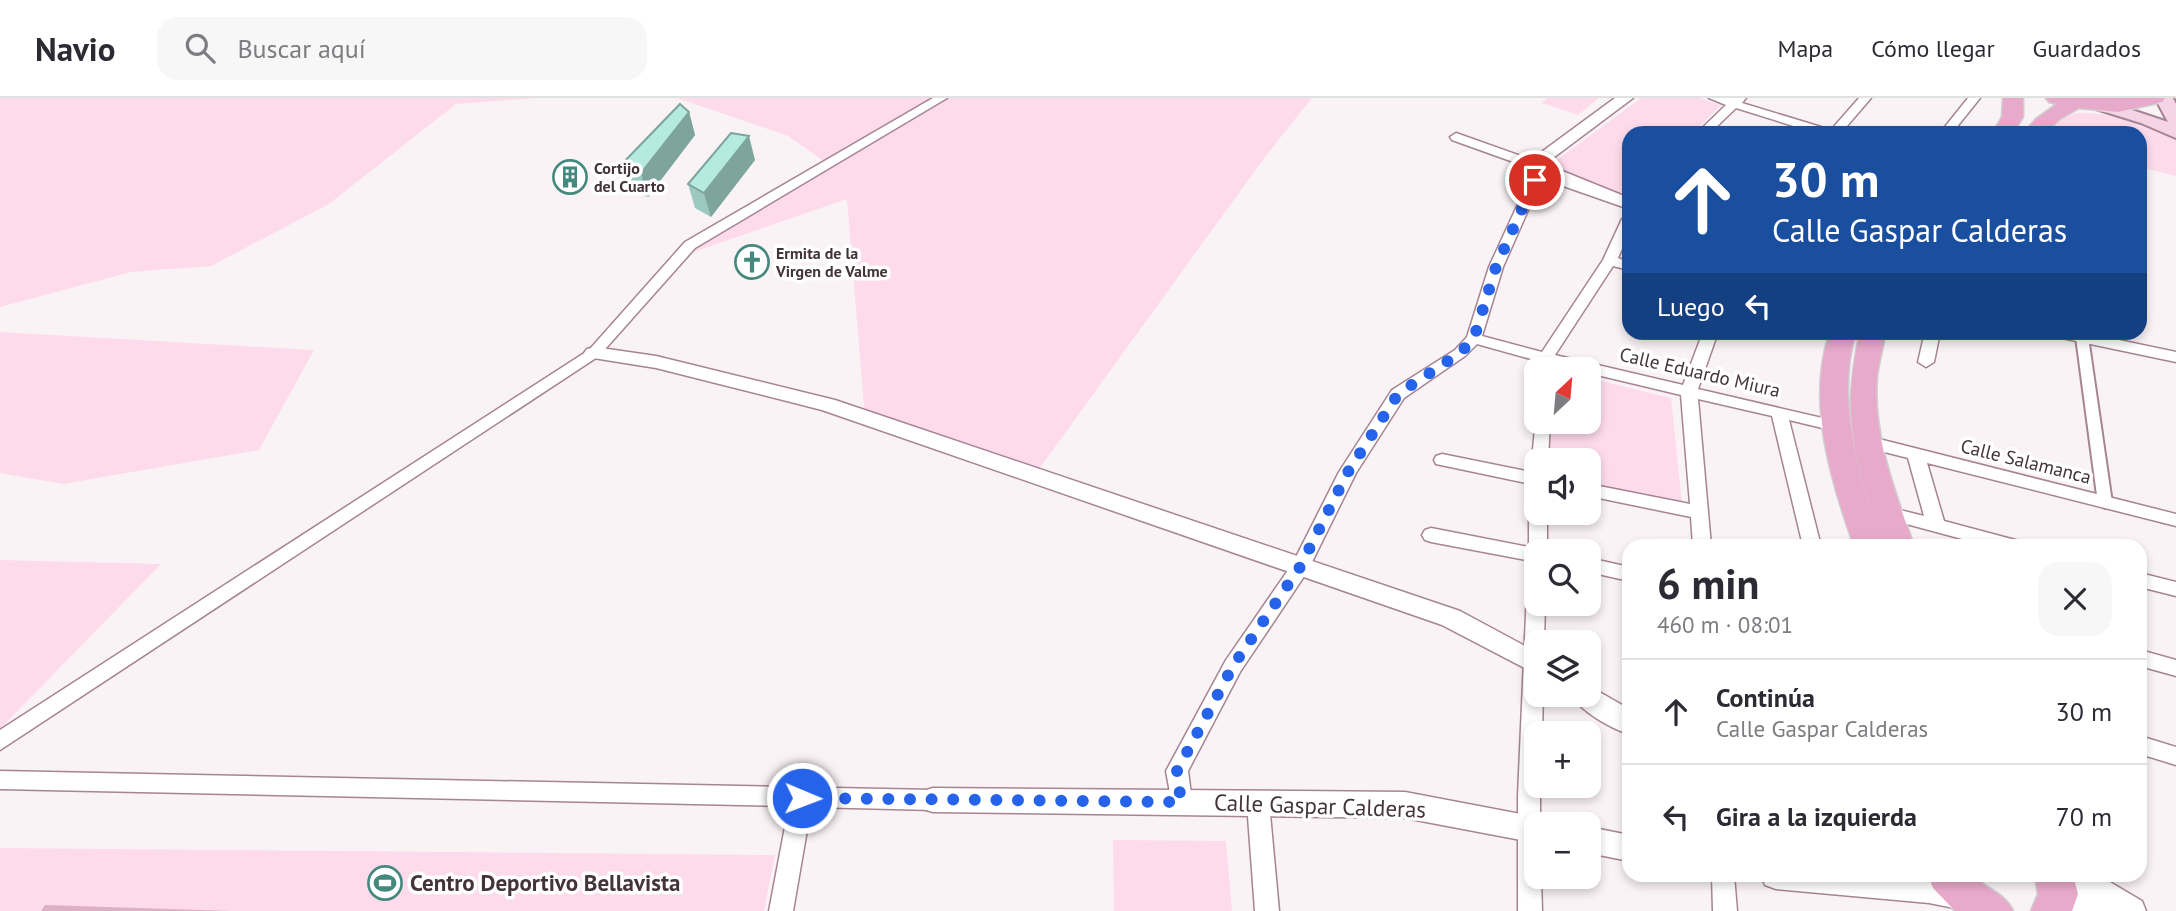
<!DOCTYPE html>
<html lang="es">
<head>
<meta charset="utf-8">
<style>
	:root { --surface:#fff; --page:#f7f7f7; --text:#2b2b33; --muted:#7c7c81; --line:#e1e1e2 }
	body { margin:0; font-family:"PT Sans",sans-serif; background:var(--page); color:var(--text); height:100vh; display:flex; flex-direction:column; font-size:26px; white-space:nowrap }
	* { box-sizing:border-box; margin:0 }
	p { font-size:23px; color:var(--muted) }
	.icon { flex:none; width:38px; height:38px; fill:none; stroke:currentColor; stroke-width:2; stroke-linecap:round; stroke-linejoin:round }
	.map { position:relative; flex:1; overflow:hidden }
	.side { position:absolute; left:1622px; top:441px; width:525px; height:343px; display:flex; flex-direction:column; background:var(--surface); border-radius:21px; box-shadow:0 4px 10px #0003 }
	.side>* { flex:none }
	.guide { position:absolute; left:1622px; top:28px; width:525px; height:214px; border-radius:21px; box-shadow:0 4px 10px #0003; background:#1a4fa0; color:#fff; overflow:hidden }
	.needle { width:46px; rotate:26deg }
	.fabs { position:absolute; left:1524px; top:259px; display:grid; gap:14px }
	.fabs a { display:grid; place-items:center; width:77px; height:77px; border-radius:14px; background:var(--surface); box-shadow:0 4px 10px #0003; font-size:35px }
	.pin { position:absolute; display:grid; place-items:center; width:60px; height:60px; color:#fff; margin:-30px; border:4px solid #fff; border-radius:50%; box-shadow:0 2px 7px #0007 }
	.me { position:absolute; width:77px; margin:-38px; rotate:91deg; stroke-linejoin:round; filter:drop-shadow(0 0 5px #0008) }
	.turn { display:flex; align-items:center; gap:24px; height:147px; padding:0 35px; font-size:32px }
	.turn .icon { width:91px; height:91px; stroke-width:2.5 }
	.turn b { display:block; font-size:49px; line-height:60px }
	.then { display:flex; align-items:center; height:66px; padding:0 35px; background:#0003; gap:14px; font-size:26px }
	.round { display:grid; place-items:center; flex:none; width:74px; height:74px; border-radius:21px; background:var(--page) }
	.summary { display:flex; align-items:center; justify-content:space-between; height:119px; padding:0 35px }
	h1 { font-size:42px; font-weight:600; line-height:52px }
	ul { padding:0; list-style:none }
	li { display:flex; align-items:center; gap:21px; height:105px; padding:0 35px; border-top:2px solid var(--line) }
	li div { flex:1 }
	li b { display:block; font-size:26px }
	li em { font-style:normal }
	header { display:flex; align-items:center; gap:42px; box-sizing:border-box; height:98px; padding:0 35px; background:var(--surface); border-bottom:2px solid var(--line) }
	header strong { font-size:33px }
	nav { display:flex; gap:38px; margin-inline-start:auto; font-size:24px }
	.search { width:490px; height:63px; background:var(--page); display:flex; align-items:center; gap:18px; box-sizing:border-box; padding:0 24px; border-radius:21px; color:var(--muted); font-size:26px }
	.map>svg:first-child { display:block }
	.green { fill:#fedbeb }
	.water { fill:#dcb1c5 }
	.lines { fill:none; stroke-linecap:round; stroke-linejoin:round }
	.pedestrian-casing { stroke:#a68494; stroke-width:4 }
	.minor-casing { stroke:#a68494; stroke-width:3 }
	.tertiary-casing { stroke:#a68494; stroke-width:3 }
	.secondary-casing { stroke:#a68494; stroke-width:4 }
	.primary-casing { stroke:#d2ced0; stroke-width:3 }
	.pedestrian { fill:#fff; fill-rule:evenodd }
	.minor { fill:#fff; fill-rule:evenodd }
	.tertiary { fill:#fff; fill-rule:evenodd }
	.secondary { fill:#f3d5e5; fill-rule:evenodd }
	.primary { fill:#e8aacb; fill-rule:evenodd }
	.wall { fill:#9bc9c0 }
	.shaded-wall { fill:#7ea49c }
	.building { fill:#b4eadf; stroke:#7ea49c; stroke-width:2 }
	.route { stroke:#2563eb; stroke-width:12; stroke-dasharray:0 21.6 }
	.labels { text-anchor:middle; stroke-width:7; stroke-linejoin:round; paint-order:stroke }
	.far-poi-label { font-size:16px; font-weight:bold; fill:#43343b; stroke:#fff; text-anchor:start }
	.street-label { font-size:19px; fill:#43343b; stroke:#fff }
	.near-street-label { font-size:23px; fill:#43343b; stroke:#fff }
	.near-poi-label { font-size:23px; font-weight:bold; fill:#43343b; stroke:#fff; text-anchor:start }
</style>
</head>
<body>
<header>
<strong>Navio</strong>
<div class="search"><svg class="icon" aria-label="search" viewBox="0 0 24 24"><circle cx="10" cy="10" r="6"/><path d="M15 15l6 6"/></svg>Buscar aquí</div>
<nav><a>Mapa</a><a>Cómo llegar</a><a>Guardados</a></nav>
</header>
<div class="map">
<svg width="2176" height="813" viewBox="0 0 2176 813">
	<rect width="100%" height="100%" fill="#faf3f6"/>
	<path class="green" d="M0,0H539L456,6L329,106L211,168L131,174L0,209Z
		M677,0H1312L1265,59L1034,378L865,320L847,101L679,159L828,66L788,38Z
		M1547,0H1599L1578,17L1542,5Z
		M1641,0H1699L1721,7L1693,35H1629V98L1626,101L1550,67Z
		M2076,15C2112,14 2144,23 2176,39V78L2140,69V35H2045L2053,25Z
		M0,234L314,252L259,352L63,386L0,375Z
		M1589,280L1671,300L1682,405L1589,389V362H1549L1551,324H1589Z
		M0,462L161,466L0,631Z
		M1113,742L1226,743L1232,813H1114Z
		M0,750L775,757L764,813H0Z"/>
	<path class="water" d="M45,807L232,813H41Z"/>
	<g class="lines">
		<g class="pedestrian-casing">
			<path id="pedestrian" d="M2082,235L2088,239L2112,405L2105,410L2098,405L2076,239Z"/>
		</g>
		<g class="minor-casing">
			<path id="minor" d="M933,0H947L695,150L599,258L0,652V632L589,252L685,144Z
				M1709,0H1746L1742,5L1831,32L1859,0H1871L1841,35H1816L1736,10L1710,35H1697L1726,7Z
				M1968,0H1980L1952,35H1940Z
				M1456,35L1538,64L1540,67L1538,70H1530L1452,42L1450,39Z
				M1556,74L1562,78L1560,81L1540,85L1503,169L1482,238L1542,254L1603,162L1622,121L1629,117V135L1618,160L1629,164V172L1613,168L1555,257L1683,287L1703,234H1718L1698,291L1835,323L1843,328L1835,333L1789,322L1821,448H1803L1772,318L1698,301L1711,448H1693L1691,419L1589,398V386L1690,406L1681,297L1589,275V271L1554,267L1552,271H1540L1538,263L1477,246L1465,258L1404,300L1356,375L1307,474L1240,574L1188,673L1192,704L1189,711L1181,714L1173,711L1166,673L1226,562L1293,465L1339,374L1392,292L1455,252L1467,239L1489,169L1529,82Z
				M1925,234H1940L1934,264L1926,269L1918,264Z
				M2050,234H2081L2176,254V264L2057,239Z
				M1536,320V324H1550L1548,362H1536V367L1532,362Z
				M1867,338L2176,416V428L1927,365L1944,423L2019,443L2022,448H1988L1888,421L1882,419L1879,415L1882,411L1888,409L1924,418L1908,360L1861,348L1859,344Z
				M1442,356L1536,375V387L1436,366L1434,362L1436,358Z
				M1536,409V415H1547V453H1536V464L1431,444L1425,442L1422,437L1425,432L1431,430L1529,449V415Z
				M1589,460L1629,469V483L1589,474Z
				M2140,475L2176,484V498L2140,489Z
				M1536,486V506H1545L1544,544H1536V597H1543L1542,635H1536V688H1540V726H1536V779H1541L1542,813H1518V698L1527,493L1529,488Z
				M2140,552L2176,562V578L2140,568Z
				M2140,638L2176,649V667L2140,656Z
				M0,673L933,692L941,695L944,702L941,709L933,712L811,709L793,813H769L789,708L0,691Z
				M1258,695L1266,698L1269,705L1279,813H1255L1247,705L1250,698Z
				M1712,777H1734L1737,813H1713Z"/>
		</g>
		<g class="tertiary-casing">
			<path id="tertiary" d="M1615,0H1633L1545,66L1629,100V111L1566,89L1528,70L1526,67L1528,64Z
				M594,249L656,258L835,302L1460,513L1536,554V576L1442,527L822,312L656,270L587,259L584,255L587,251Z
				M1589,588L1629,611V636C1612,631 1580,613 1572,597H1589Z
				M933,690L1405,694L1536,719L1548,726H1536V745L1405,720L933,714L923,711L919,702L923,693Z
				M1589,729L1629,737V763L1589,755Z
				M1761,777H1929L1975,788L1979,798L1975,808L1964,812L1929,805L1776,791L1765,787Z
				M2056,777H2098L2142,803L2146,813H2040L2043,800L2054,796L2078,797L2060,787Z"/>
		</g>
		<g class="secondary-casing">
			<path id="secondary" d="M2155,0H2173L2176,6V40L2141,25L2096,11L2093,7L2102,2L2168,24Z"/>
		</g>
		<g class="primary-casing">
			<path id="primary" d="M2003,0H2023V19L2013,35H1993L2002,19Z
				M2046,0H2165L2162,4L2118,14L2079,10L2060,21L2045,35H2024L2036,21L2057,6L2049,4Z
				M1830,234H1856C1837,293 1855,366 1875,422C1851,349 1843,310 1860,234H1886C1883,249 1879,263 1877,278C1872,337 1895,393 1914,448H1854C1831,383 1806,303 1830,234Z
				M1928,777H1973C1986,792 2004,794 2013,813H1955L1933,790Z
				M2035,777H2073L2078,796L2072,813H2031L2038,796Z"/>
		</g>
		<use href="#pedestrian" class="pedestrian"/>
		<use href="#minor" class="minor"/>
		<use href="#tertiary" class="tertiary"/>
		<use href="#secondary" class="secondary"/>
		<use href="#primary" class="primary"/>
	</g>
	<path class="wall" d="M689,14L695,37L648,99L627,93L619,69Z
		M755,62L711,119L695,110L688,86Z"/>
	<path class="shaded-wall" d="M689,14L695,37L648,99L641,75Z
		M749,38L755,62L711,119L704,95Z"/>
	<path class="building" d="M680,6L689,14L641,75L619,69Z
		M731,35L749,38L704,95L688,86Z"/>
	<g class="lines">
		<path class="route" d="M802,700L1181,704L1177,673L1233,568L1300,469L1348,374L1398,296L1460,255L1474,240L1496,169L1535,82"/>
	</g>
	<defs>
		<g id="building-ring" transform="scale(1.75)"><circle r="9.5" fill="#fff" stroke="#44897e" stroke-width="1.5"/><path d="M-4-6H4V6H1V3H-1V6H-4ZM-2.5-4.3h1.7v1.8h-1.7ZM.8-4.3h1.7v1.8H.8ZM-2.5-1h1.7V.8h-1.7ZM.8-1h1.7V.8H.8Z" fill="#44897e"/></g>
		<g id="church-ring" transform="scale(1.75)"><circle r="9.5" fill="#fff" stroke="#44897e" stroke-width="1.5"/><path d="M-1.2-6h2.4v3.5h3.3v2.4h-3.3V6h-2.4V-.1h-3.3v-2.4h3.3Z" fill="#44897e"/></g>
		<g id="stadium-ring" transform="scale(1.75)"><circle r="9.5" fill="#fff" stroke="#44897e" stroke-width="1.5"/><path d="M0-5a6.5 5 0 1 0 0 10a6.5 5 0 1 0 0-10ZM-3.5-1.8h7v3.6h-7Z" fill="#44897e"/></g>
	</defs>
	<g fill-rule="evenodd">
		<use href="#building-ring" x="570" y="79"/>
		<use href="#church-ring" x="752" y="164"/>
		<use href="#stadium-ring" x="385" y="785"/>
	</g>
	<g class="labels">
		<g class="far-poi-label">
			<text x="594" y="76">Cortijo<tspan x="594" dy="18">del Cuarto</tspan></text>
			<text x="776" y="161">Ermita de la<tspan x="776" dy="18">Virgen de Valme</tspan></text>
		</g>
		<g class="street-label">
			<text transform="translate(1700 274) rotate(13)" y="7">Calle Eduardo Miura</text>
			<text transform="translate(2026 363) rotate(14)" y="7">Calle Salamanca</text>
		</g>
		<g class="near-street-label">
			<text transform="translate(1320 708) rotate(2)" y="8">Calle Gaspar Calderas</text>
		</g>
		<g class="near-poi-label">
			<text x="410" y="793">Centro Deportivo Bellavista</text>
		</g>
	</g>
</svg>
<div class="fabs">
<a><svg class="needle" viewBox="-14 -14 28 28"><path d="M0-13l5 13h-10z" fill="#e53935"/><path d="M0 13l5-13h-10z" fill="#7c7c81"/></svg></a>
<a><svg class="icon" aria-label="sound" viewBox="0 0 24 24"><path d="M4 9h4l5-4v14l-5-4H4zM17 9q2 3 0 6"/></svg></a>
<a><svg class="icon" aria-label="search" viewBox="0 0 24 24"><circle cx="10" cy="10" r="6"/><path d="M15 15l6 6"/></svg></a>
<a><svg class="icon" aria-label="layers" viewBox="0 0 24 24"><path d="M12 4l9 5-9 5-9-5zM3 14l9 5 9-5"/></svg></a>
<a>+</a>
<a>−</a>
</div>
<div class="pin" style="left:1535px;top:82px;background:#d93025"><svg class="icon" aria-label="arrive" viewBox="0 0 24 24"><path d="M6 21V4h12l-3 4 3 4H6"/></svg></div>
<svg class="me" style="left:802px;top:700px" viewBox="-20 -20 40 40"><circle r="17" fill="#2563eb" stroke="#fff" stroke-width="3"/><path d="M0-11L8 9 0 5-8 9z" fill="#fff"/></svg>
<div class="guide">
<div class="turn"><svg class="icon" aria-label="ahead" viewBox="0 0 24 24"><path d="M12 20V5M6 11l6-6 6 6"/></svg><div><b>30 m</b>Calle Gaspar Calderas</div></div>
<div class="then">Luego<svg class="icon" aria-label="left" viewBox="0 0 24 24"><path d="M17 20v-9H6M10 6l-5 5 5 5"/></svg></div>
</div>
<section class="side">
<div class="summary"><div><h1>6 min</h1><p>460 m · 08:01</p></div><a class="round"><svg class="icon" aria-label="close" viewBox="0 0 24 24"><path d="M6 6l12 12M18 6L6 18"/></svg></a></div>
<ul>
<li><svg class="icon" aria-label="ahead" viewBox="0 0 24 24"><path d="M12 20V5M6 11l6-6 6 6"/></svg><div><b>Continúa</b><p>Calle Gaspar Calderas</p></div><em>30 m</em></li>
<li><svg class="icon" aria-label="left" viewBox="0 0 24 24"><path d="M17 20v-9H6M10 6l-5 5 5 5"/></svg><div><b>Gira a la izquierda</b></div><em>70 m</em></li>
</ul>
</section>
</div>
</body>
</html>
